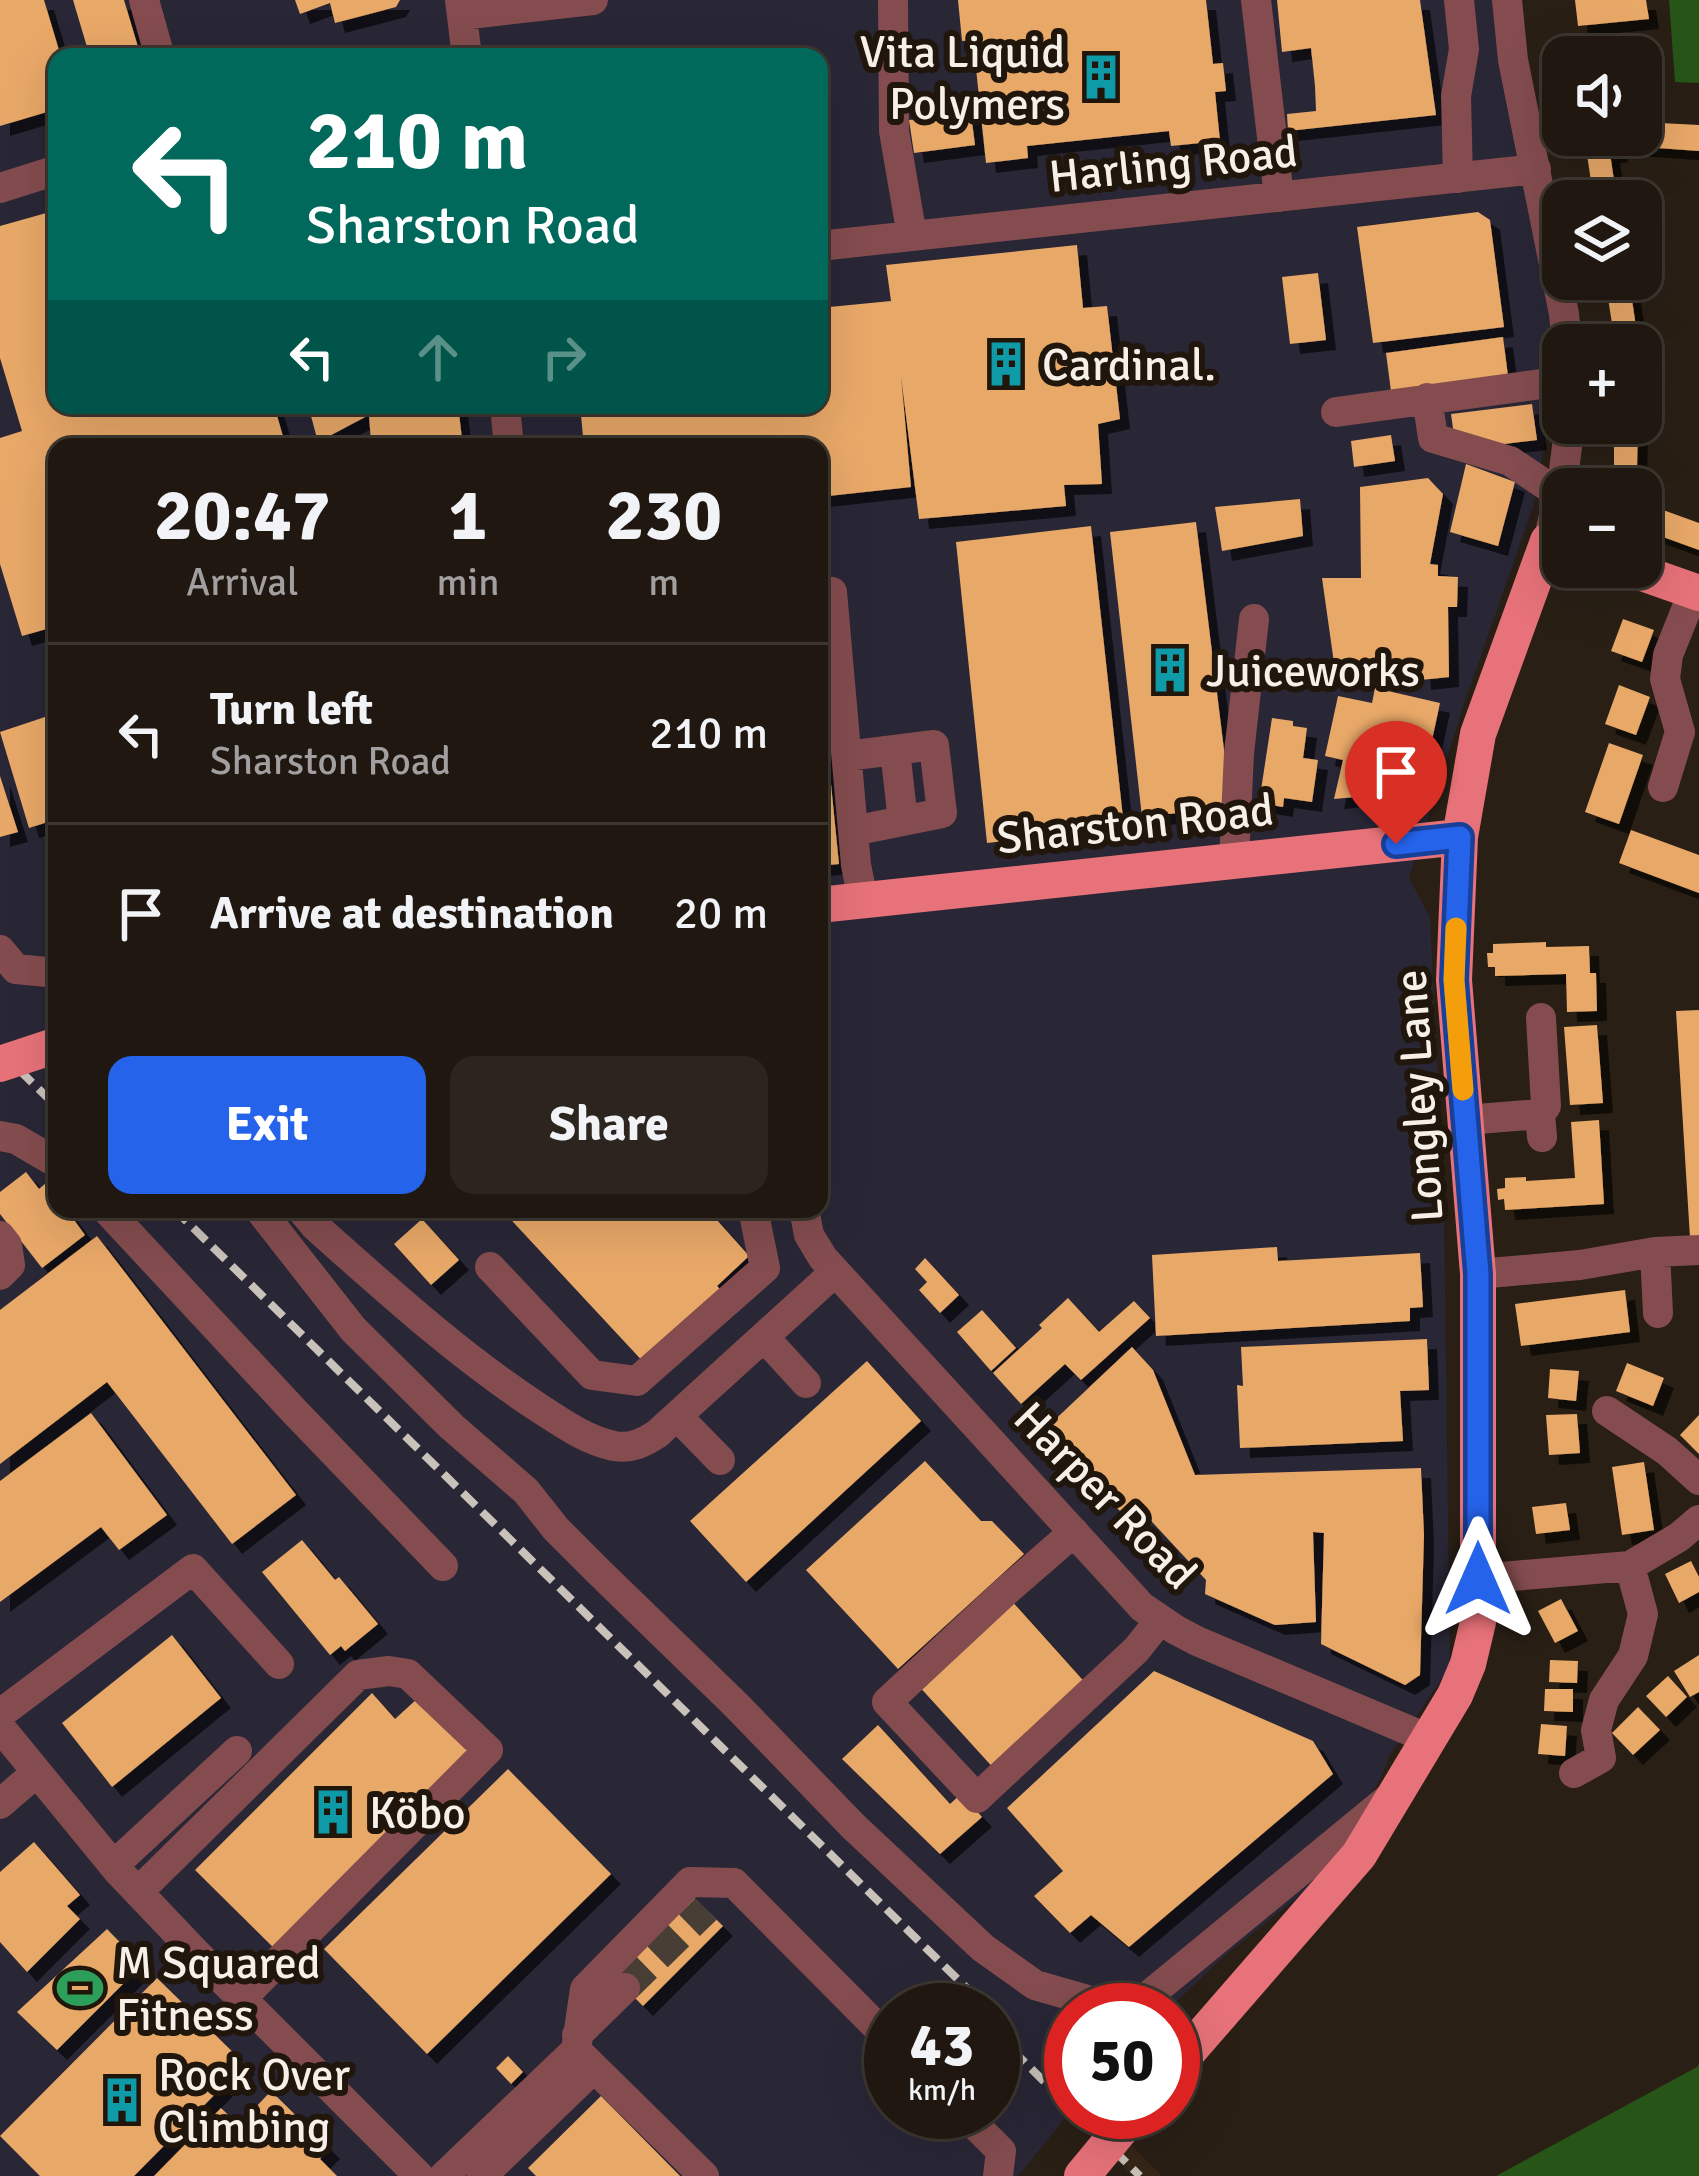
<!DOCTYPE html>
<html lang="en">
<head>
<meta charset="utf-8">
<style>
	:root { --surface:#1f1710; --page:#2c241e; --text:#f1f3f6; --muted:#a19f9f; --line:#3c3630; --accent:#2563eb }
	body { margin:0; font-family:Signika,sans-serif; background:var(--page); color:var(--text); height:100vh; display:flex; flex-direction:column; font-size:45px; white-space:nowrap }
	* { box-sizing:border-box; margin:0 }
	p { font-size:39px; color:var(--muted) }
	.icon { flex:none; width:66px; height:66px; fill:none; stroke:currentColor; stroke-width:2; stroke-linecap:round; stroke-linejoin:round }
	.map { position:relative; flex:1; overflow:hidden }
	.details { position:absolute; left:48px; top:438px; width:780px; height:780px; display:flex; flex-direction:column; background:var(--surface); border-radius:24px; box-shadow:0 12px 48px #0002,0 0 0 3px var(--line) }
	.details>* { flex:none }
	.guide { position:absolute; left:48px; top:48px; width:780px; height:366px; border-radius:24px; box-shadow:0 12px 48px #0002,0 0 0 3px var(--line); background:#00695c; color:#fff; overflow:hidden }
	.fabs { position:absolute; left:1542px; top:36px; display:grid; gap:24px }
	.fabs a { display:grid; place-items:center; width:120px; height:120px; border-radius:24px; background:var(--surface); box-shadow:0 12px 48px #0002,0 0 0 3px var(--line); font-size:60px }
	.speed { position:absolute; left:864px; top:1983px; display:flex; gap:24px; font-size:60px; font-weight:700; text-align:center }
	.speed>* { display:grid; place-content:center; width:156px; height:156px; border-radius:50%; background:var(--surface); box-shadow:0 12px 48px #0002,0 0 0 3px var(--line); line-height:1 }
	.speed small { font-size:30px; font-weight:400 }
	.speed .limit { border:18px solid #d22; background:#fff; color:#111 }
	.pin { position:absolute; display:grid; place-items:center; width:102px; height:102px; color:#fff; margin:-123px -51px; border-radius:50% 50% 50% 0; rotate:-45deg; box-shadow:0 0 12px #0007 }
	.pin .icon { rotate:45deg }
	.me { position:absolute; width:132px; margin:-66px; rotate:0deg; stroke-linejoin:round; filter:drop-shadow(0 0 9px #0008) }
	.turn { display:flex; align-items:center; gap:42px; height:252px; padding:0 60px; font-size:54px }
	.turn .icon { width:156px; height:156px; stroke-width:2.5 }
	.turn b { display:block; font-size:84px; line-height:102px }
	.lanes { display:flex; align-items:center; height:114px; padding:0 60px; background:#0003; justify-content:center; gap:60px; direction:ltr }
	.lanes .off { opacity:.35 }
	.eta { display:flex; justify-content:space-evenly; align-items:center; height:204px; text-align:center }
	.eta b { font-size:72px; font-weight:700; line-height:84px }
	.action { display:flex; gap:24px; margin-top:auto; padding:24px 60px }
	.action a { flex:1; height:138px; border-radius:24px; background:var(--accent); color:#fff; font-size:48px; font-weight:700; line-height:138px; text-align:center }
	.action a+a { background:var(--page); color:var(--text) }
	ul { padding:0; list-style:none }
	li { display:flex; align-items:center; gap:36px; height:180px; padding:0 60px; border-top:3px solid var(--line) }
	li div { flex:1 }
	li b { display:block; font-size:45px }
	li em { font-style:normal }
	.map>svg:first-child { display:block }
	.built { fill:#352617 }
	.industrial { fill:#292636; fill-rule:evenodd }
	.green { fill:#275518 }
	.building { fill:#e8a868; filter:url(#shadow) }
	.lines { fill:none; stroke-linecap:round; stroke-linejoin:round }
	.minor-tunnel { stroke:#483e35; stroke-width:30; stroke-dasharray:30 15; stroke-linecap:butt }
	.minor { stroke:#844c4e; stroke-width:30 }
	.major { stroke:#e77279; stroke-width:36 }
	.rail { stroke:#c9c2ba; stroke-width:8; stroke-dasharray:18 9; stroke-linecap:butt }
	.major-bridge { stroke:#e77279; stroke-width:36 }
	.route-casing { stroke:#184099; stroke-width:30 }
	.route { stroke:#2563eb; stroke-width:21 }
	.slow { stroke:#f59e0b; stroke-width:21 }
	.labels { text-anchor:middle; stroke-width:12; stroke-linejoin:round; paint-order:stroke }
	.poi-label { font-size:45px; fill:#f7f0e9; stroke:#20160c; text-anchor:start }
	.street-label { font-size:45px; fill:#f7f0e9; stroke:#20160c }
</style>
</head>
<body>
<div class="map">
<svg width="1699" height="2176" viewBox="0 0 1699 2176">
	<defs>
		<filter id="shadow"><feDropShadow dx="10" dy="10" stdDeviation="0" flood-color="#0009"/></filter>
	</defs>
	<rect width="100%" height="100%" fill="#291f15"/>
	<path class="built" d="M993,2010L1071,2084V2112H1099L1162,2176H1132L993,2039Z"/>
	<path class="industrial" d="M0,0H1505L1558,368L1533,507L1464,704L1409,878L1430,917L1444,1212L1450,1667L1390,1755L1381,1778L1321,1878L1221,1959L1168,2010H1071V2111L1018,2176H0ZM57,57H819V405H57ZM57,447H819V1209H57ZM891,2010H993V2112H891Z"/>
	<path class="green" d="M1669,0H1699V83L1675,82Z
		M1699,2064V2176H1496L1697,2067Z"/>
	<path class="building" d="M0,0H44L61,57H57V109L0,126Z
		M73,0H124L141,57H90Z
		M295,0H400L396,7L335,23L330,3L300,14Z
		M958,0H1206L1213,64L1223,63L1226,91L1215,92L1220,141L1171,146L1169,131L1027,146L1028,158L986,163L973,40L962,41Z
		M1277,0H1420L1436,115L1288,131L1287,114L1316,111L1315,86L1311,48L1282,52Z
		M1575,0H1646L1649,19L1578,26Z
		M1621,38L1623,57H1591L1590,42Z
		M971,114L975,145L914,153L909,120Z
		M1641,122L1699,125V151L1630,146L1631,135H1641Z
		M1584,135H1615L1618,152L1610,153L1617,201H1594Z
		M57,210V405H274L286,447H57V626L22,636L0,564V438L22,431L0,358V226Z
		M1478,212L1490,220L1504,327L1373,343L1357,227Z
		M1077,245L1083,308L1107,306L1120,419L1098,424L1102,484L1064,485L1066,506L919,519L901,376L911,487L819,497V447H584L580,405H819V308L891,301L886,265Z
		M1318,273L1326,340L1290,344L1282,277Z
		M1605,279H1629L1636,327L1613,330Z
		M1503,337L1509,384L1392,399L1386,353Z
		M1532,404L1537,440L1456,450L1451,414Z
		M308,405H458L463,447H389L388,441L371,442L369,415L318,442Z
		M1614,423H1638L1637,470H1614Z
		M1391,435L1395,461L1354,467L1351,441Z
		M1466,464L1515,482L1498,546L1450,532Z
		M1428,478L1443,494L1430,564L1438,565V576L1458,577L1457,607H1448L1449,677L1421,680L1420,663H1334L1322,578H1361L1360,487Z
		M1300,499L1303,536L1222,551L1215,507Z
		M1641,502L1699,523V550L1641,529Z
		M1196,522L1231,807L1142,817L1110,532Z
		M1091,526L1124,827L987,843L956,542Z
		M1623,619L1654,630L1642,662L1611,651Z
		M1619,685L1650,697L1636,735L1605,724Z
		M1375,688L1440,703L1421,791L1334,799L1343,760L1325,756L1338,696L1372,703Z
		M819,695H822L839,864L819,866Z
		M57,713V819L29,828L0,732Z
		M1272,718L1293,721V726L1307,728L1303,758L1318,760L1312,802L1284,798L1283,807L1259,803Z
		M1609,743L1643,755L1619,824L1585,812Z
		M0,776L18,832L0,837Z
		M1631,830L1699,855V893L1619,863Z
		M1546,942V947L1589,946L1590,973H1596L1597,1011L1567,1012L1566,974L1495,976V967H1488L1487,953H1493V944Z
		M1699,1010V1238H1690L1676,1011Z
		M1597,1025L1603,1103L1570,1105L1564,1027Z
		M1599,1120L1604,1204L1505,1210L1504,1199L1498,1200L1497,1189L1505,1188V1178L1526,1177V1181L1575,1178L1571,1122Z
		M26,1172L39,1189L46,1183L57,1198V1209H66L85,1235L42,1268L0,1214V1192Z
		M501,1209H707L749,1256L717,1286L726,1295L648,1367Z
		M422,1219L459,1260L431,1285L394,1244Z
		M97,1236L296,1495L232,1544L107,1382L0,1464V1310Z
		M1277,1247L1278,1261L1420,1253L1423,1307L1410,1308V1321L1156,1336L1152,1255Z
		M925,1258L959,1295L940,1313L919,1290L927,1282L915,1269Z
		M1625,1290L1630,1332L1521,1346L1515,1304Z
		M1068,1298L1099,1332L1134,1301L1150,1318L1081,1380L1065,1364L1021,1404L993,1373L1042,1328L1039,1325Z
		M982,1310L1016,1348L991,1371L957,1332Z
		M1427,1339L1429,1390L1400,1391L1403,1441L1240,1448L1237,1385L1243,1386L1241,1347Z
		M1132,1347L1153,1370L1195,1475L1421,1468L1424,1535L1420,1675L1405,1685L1321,1644L1324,1533L1313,1532L1316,1622L1275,1625L1205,1594L1206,1580L1141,1510L1129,1521L1045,1429Z
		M867,1361L921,1421L746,1582L690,1521Z
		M1627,1363L1664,1378L1653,1406L1616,1391Z
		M1550,1369L1579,1371L1576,1401L1548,1398Z
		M91,1413L167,1515L119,1550L101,1527L0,1602V1481Z
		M1577,1414L1580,1453L1549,1455L1546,1415Z
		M1699,1415V1454L1680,1435Z
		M925,1461L981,1521H992L1024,1554L898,1669L806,1570Z
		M1644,1462L1654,1530L1622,1535L1612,1467Z
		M1566,1503L1570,1530L1536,1534L1532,1507Z
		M302,1540L335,1580L339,1577L378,1624L345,1651L341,1646L330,1655L262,1572Z
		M1691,1561L1699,1577V1592L1679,1603L1665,1574Z
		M1010,1599L1089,1687L997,1772L917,1684Z
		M1561,1599L1578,1631L1555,1643L1538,1611Z
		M172,1635L221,1698L112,1787L62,1723Z
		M1699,1655V1692L1690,1697L1674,1671Z
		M1550,1660L1578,1661L1577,1683L1549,1682Z
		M1154,1671L1313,1741L1333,1774L1129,1947L1091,1915L1070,1933L1034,1896L1063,1871L1007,1808Z
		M1668,1676L1687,1697L1666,1717L1646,1696Z
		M1545,1689H1573V1712L1544,1711Z
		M372,1693L395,1719L418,1698L472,1754L276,1950L195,1870Z
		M1638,1707L1660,1730L1633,1755L1612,1733Z
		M1541,1724L1567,1726L1565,1756L1538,1754Z
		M878,1725L950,1804L961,1794L982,1817L940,1854L842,1759Z
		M508,1769L611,1874L427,2054L324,1949Z
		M34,1842L80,1895L67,1906L80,1919L27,1972L0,1942V1872Z
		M691,1895L723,1926L643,2006L611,1974Z
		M107,1929L142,1965L57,2050L17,2012Z
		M157,1978L245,2064L134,2176H40L0,2136Z
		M508,2056L523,2072L511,2084L496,2068Z
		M271,2091L330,2149L320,2159L337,2176H154L221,2108L245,2131L260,2115L254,2109Z
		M601,2096L680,2176H536L528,2168Z"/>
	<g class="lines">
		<path class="minor-tunnel" d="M625,1988L706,1909"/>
		<path class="minor" d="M144,0L160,57
			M460,0L467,57
			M893,0L894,131L912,236
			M1256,0L1279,197
			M1507,0L1513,60L1564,314L1567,345
			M462,15L593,0
			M1458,178L1456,96L1464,49L1459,0
			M0,188L57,170
			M819,246L1536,169
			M1427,398L1433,438L1510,461L1559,494
			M505,405L509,447
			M1336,412L1563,381
			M1548,541L1563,478L1570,423
			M832,592L856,865L863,900
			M895,750L903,821
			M847,756L934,745L942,813L853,831
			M1663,787L1680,732L1665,679L1668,655L1694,590
			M1234,861L1239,753L1254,619
			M0,950L16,969L57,973
			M1540,1114L1546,1106L1541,1018
			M1465,1120L1540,1114L1542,1137
			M0,1136L16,1139L57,1163
			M106,1209L294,1411L443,1566
			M259,1209L353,1329L452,1427L526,1491L556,1529L598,1571L736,1705L854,1827L983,1948L1035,1985L1101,2004L1142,2001L1389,1798
			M301,1209L315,1226C387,1290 458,1355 539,1408C562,1423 586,1440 614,1446C631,1449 643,1443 657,1434L835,1272
			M804,1209L809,1235L823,1258L1142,1607L1176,1630L1197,1641L1429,1739
			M0,1236L7,1245L10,1265L0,1275
			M1655,1252L1699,1250
			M490,1267L592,1375L637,1381L765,1268L753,1209
			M1478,1274L1580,1265L1655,1252L1658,1313
			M764,1337L806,1383
			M1607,1411L1667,1451L1699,1480
			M677,1416L720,1460
			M1074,1532L1005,1592L887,1702L977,1798L1136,1650L1160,1620
			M1478,1579L1630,1566L1679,1537L1699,1520
			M0,1714L193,1569L279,1664
			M0,1727L118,1871L196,1953L419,2176
			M1574,1773L1601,1758L1596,1730L1604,1700L1633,1656L1643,1614L1630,1566
			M0,1804L36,1773
			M114,1865L237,1751
			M138,1892L358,1675L389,1671L408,1674L488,1750L242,1998
			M577,2035L625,1988
			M576,2050L704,2176
			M962,2112L1001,2151L998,2176
			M444,2176L576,2050L585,1989L690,1882L734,1883L891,2041
			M482,2176L594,2068"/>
		<path class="major" d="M1625,567L1699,593
			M819,905L1460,837
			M1173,2069L1359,1855L1455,1695L1468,1664L1478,1622V1274L1454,980L1460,837L1478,734L1548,541L1563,546"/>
		<path class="rail" d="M0,1051L57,1107
			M174,1209L989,2010
			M993,2031L1071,2108
			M1075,2112L1140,2176"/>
		<path class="major-bridge" d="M0,1064L57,1045
			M1082,2176L1135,2112"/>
	</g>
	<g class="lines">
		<g class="route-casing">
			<path id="route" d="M1396,844L1460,837L1454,980L1478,1274V1579"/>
		</g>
		<use href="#route" class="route"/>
		<path class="slow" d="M1456,928L1454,980L1463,1090"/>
	</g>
	<defs>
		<g id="building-bare" transform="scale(3.6)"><path d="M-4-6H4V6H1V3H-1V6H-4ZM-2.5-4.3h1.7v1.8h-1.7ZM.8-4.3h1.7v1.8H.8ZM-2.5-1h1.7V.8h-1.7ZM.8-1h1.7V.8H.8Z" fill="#0f9aa8" stroke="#20160c" stroke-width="2.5" paint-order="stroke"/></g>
		<g id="stadium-bare" transform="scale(3.6)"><path d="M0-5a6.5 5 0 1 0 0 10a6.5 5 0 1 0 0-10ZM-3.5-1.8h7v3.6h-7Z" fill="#2e9e5b" stroke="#20160c" stroke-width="2.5" paint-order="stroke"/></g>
	</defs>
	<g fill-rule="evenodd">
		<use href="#building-bare" x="1101" y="77"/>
		<use href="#building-bare" x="1006" y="364"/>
		<use href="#building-bare" x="1170" y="670"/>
		<use href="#building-bare" x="333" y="1812"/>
		<use href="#stadium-bare" x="80" y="1988"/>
		<use href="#building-bare" x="122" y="2100"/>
	</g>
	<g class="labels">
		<g class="poi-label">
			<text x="1065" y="67" text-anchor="end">Vita Liquid<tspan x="1065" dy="52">Polymers</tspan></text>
			<text x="1042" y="380">Cardinal.</text>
			<text x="1206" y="686">Juiceworks</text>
			<text x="369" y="1828">Köbo</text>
			<text x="116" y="1978">M Squared<tspan x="116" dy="52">Fitness</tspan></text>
			<text x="158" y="2090">Rock Over<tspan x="158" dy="52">Climbing</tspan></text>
		</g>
		<g class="street-label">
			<text transform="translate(1173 163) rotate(-6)" y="16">Harling Road</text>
			<text transform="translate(1135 823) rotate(-6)" y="16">Sharston Road</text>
			<text transform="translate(1418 1096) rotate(-94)" y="16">Longley Lane</text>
			<text transform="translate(1106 1495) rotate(46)" y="16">Harper Road</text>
		</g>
	</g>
</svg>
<div class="fabs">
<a><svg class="icon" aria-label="sound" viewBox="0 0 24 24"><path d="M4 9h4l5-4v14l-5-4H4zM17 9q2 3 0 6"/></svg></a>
<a><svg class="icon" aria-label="layers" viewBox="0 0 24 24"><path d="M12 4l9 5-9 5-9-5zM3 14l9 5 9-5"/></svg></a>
<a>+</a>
<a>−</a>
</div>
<div class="speed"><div>43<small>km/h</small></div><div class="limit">50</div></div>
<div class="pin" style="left:1396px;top:844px;background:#d93025"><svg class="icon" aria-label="arrive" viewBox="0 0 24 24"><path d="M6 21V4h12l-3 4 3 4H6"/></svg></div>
<svg class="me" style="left:1478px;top:1579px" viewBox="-20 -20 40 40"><path d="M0-17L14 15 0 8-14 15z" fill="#2563eb" stroke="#fff" stroke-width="4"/></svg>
<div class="guide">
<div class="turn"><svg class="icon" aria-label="left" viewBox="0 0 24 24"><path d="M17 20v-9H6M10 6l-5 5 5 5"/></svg><div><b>210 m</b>Sharston Road</div></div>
<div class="lanes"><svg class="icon" aria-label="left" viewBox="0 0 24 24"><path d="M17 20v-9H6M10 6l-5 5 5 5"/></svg><svg class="icon off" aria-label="ahead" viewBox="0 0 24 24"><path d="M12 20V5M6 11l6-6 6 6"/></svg><svg class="icon off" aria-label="right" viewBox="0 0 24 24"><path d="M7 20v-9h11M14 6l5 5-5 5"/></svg></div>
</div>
<section class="details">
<div class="eta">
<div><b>20:47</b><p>Arrival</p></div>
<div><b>1</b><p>min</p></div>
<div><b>230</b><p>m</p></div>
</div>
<ul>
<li><svg class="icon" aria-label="left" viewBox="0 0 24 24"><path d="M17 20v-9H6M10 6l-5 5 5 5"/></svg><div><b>Turn left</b><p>Sharston Road</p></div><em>210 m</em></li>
<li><svg class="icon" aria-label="arrive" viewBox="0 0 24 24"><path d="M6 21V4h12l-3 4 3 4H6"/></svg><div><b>Arrive at destination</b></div><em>20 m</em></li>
</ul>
<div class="action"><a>Exit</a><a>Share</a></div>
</section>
</div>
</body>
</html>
